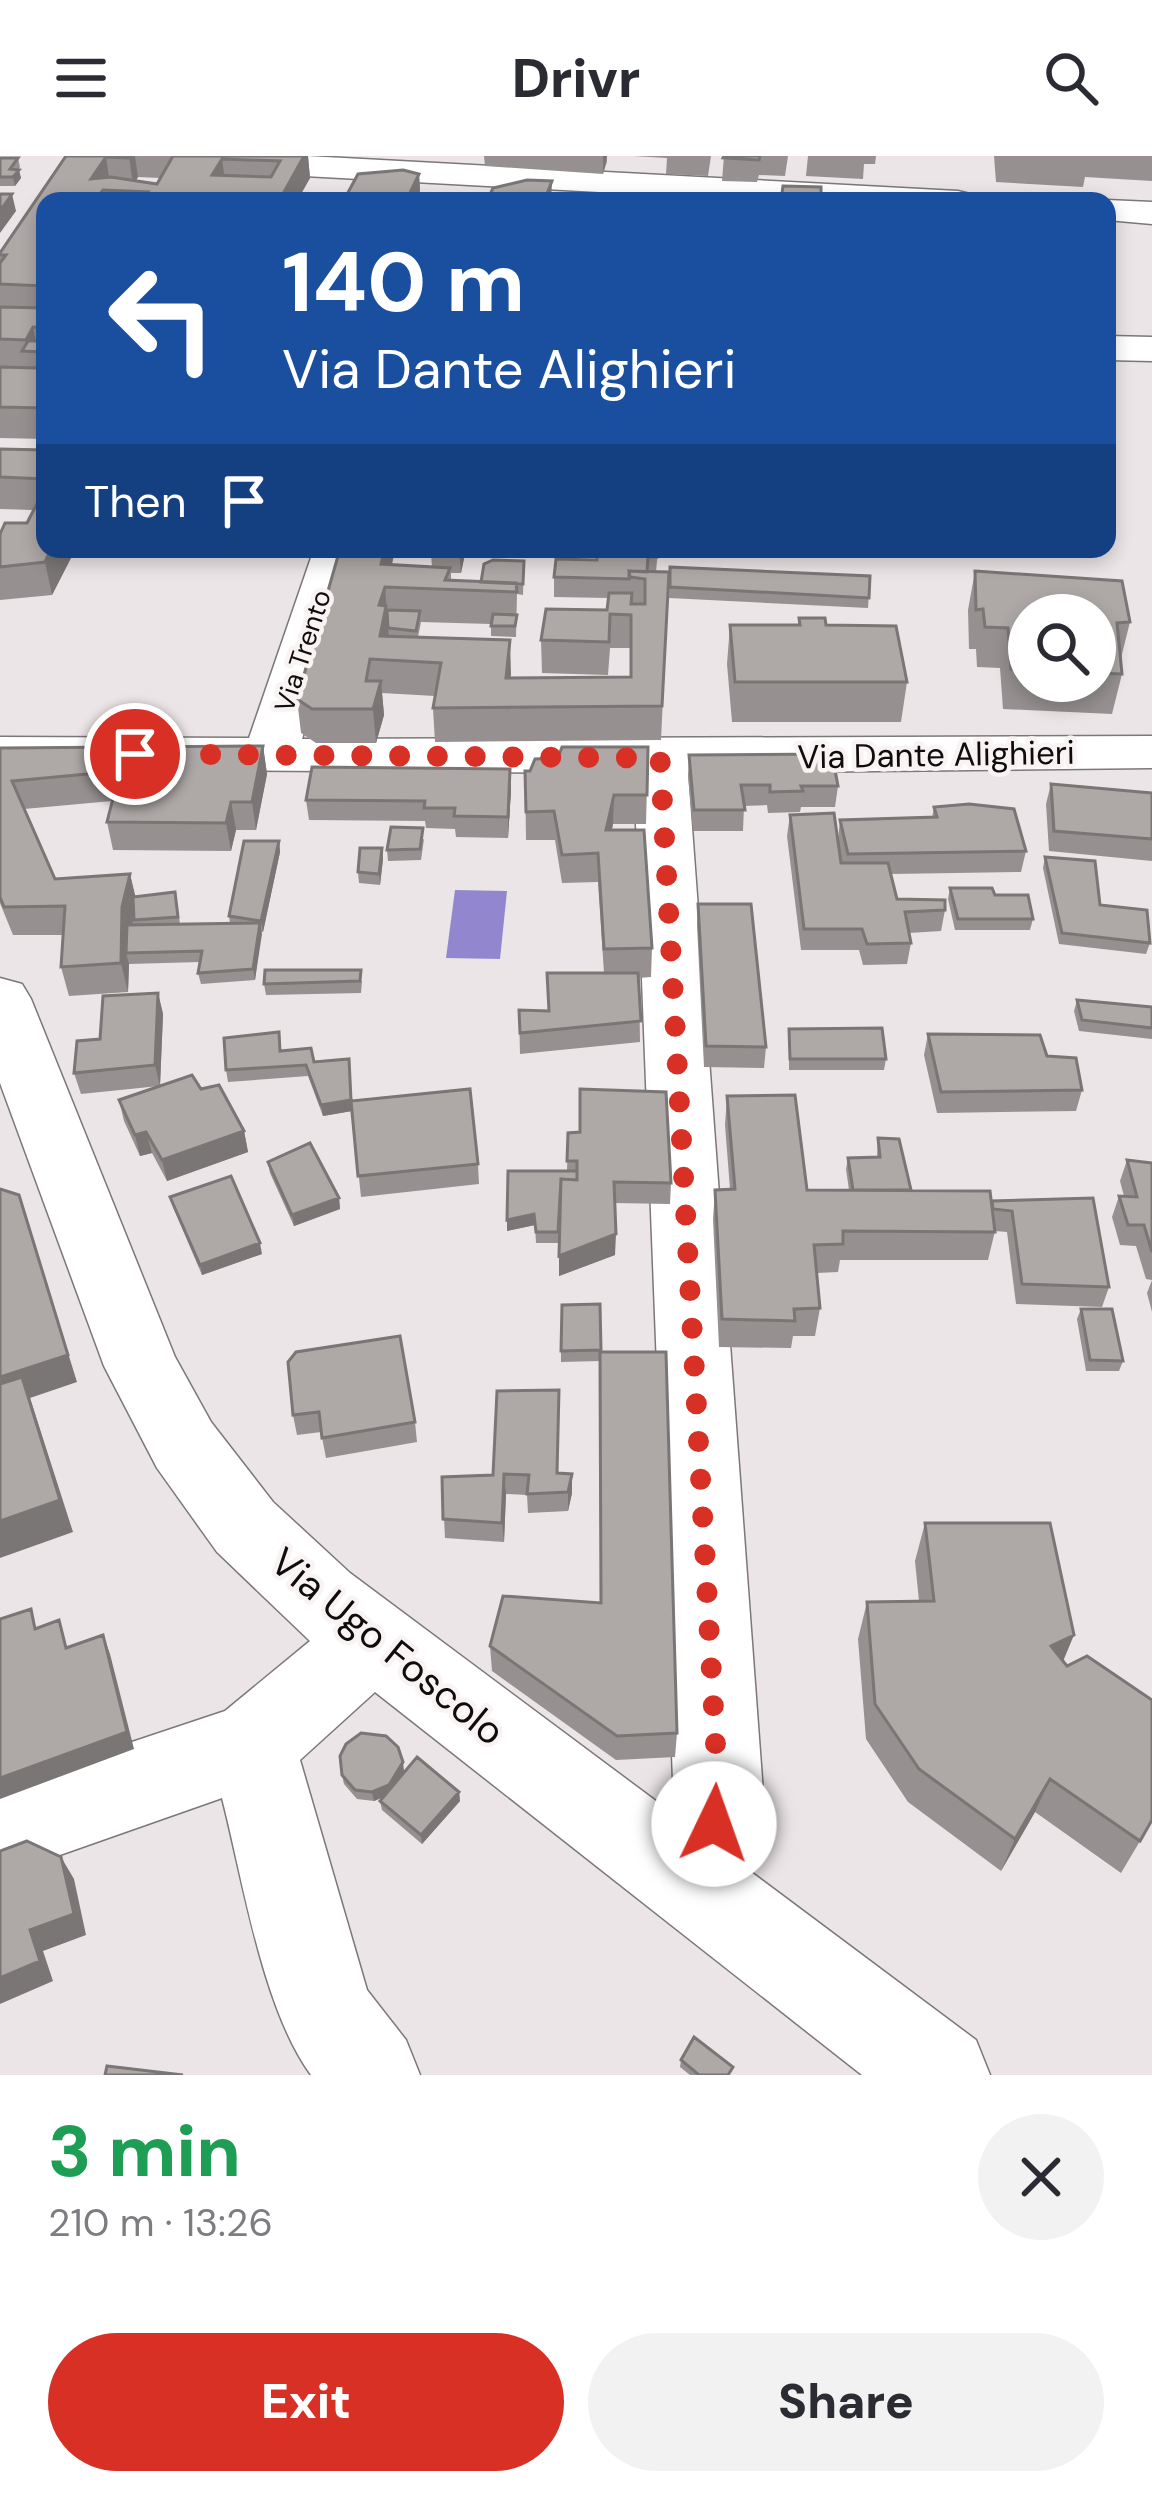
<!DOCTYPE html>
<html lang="en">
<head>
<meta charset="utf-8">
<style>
	:root { --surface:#fff; --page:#f2f2f3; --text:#2b2b33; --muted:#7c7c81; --accent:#d93025 }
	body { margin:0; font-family:"DM Sans",sans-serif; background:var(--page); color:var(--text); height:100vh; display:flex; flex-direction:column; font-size:45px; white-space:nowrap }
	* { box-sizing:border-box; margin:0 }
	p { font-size:39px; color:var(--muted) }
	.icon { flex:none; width:66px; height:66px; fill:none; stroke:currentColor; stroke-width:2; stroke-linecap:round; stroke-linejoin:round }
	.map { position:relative; height:1919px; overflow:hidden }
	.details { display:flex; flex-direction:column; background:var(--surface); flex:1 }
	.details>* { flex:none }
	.banner { position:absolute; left:36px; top:36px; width:1080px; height:366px; border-radius:24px; box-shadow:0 6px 18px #0003; background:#1a4fa0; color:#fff; overflow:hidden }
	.controls { position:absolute; left:1008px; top:438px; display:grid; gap:24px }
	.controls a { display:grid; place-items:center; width:108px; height:108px; border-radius:50%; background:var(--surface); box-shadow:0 6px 18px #0003; font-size:60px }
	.pin { position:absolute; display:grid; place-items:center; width:102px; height:102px; color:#fff; margin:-51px; border:6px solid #fff; border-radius:50%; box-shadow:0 3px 12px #0007 }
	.me { position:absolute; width:132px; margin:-66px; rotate:3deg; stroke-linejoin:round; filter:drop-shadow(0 0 9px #0008) }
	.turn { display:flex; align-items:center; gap:42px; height:252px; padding:0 48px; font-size:54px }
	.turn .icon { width:156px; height:156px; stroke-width:2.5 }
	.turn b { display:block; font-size:84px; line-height:102px }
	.then { display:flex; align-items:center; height:114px; padding:0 48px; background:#0003; gap:24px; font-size:45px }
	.round { display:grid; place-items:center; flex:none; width:126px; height:126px; border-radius:63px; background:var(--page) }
	.summary { display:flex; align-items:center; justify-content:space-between; height:204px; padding:0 48px }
	h1 { font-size:72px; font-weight:800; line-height:90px; color:#1e9e55 }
	.primary-button { display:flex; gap:24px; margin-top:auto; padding:24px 48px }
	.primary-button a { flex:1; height:138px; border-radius:72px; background:var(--accent); color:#fff; font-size:48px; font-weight:800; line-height:138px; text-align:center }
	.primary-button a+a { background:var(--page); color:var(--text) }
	header { display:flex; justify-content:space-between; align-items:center; height:156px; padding:0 48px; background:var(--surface); font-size:54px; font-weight:800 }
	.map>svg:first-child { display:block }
	.water { fill:#9287ce }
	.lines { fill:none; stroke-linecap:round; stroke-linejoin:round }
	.minor-casing { stroke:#7c7778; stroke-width:3 }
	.minor { fill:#fff; fill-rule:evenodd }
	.wall { fill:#969090; fill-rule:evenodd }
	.shaded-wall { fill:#7a7675 }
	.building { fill:#aea8a7; stroke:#7a7675; stroke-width:3; fill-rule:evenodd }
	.route { stroke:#d93025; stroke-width:21; stroke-dasharray:0 37.8 }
	.labels { text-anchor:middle; stroke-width:9; stroke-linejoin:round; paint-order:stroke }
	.far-street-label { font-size:27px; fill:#0e0c0d; stroke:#f9f3f4 }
	.street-label { font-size:33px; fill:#0e0c0d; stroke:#f9f3f4 }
	.near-street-label { font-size:39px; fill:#0e0c0d; stroke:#f9f3f4 }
</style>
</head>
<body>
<header><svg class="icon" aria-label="menu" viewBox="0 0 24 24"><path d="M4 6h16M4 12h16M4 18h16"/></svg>Drivr<svg class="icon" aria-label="search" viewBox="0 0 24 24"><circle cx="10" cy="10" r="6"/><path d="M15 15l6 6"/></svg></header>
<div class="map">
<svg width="1152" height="1919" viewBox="0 0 1152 1919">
	<rect width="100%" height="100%" fill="#ece5e7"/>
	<path class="water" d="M455,734L507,735L500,803L446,802Z"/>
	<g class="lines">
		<g class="minor-casing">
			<path id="minor" d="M103,0H307L958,35L970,38L975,45H766L120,10Z
				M1107,44L1152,46V68L1107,64V45H1101Z
				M1107,180L1152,181V205L1107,204Z
				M314,393H360L302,583L1152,580V612L688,617L764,1650L743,1710L976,1884L990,1919H862L375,1536L300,1604L367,1834L406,1884L420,1919H311C262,1852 243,1723 222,1642L0,1720V1630L225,1555L310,1485L217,1396L157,1312L104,1210L0,927V822L22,828L31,843L175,1201L211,1266L273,1346L350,1417L672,1657L674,1650L634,617L0,613V581L249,582Z"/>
		</g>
		<use href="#minor" class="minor"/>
	</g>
	<path class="wall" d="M66,0H308L310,22L297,45H45V283L0,282V97ZM138,21L160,22L157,28L136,24Z
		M484,0H607V6L603,18L485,10Z
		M633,0H711L708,20L666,18L667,2Z
		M724,0H788L785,20L759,19L757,26L722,25Z
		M808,0H876L875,8H864L863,23L806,20Z
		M994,0H1152V25L1085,21L1083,31L996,26Z
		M0,2H18L20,11L18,14L21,22L15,30H0Z
		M419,18L420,35L415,45H345V42Z
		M0,293L45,294V393H110L106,401L72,400L52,439L0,444V378L27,367L33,354L0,353Z
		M340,393H466L461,417H451V425L481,426L524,405L523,439L517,438L516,481L491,480V468L421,466L418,481L511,522L630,521V492H610L608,519L542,517L541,484L607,454L609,442L554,441V421L597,404V393H589H658L656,416H669L661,584L435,586L433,552L435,540L382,537L384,559L376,587H316L301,577L297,543ZM431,398L432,411L392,409L394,399Z
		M670,411L870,420L868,452L669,442Z
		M975,415L1130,466L1121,502L1122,518L1112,558L1003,553L1000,512L977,511L976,493H969L968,454ZM1029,459H1095V525H1029Z
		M799,462L826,469L907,526L901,566H732L727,508L730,469H798Z
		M263,590L267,618L256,674H236L231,695L113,694L107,666L112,645L24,653L55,723L130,718L135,741L177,747L180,768L230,767L229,760L279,685L280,696L263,776H261L255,824L201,828L198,817L200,806L129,808L128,836L69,840L61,811L63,779H13L0,747V592Z
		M648,591L646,668H613L612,674L652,792L651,821L639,822L640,886L520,898L519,854L548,855L604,817L598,726L562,727L555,684H526L525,615H530L558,602Z
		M689,599L838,630L835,651H801L800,656L768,657L767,649L744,650L743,675H693L688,620Z
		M1051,628L1152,637V705L1049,695L1046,648Z
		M511,634L508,682L456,681L455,673L426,672L425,665L309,664L306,644Z
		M934,651L1026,695L1021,716L891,718L897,743L945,754L941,775L909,777L911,787L907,808L863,809L859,794H801L787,680L790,659L842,707L838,684L840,664L932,662Z
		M424,683L421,704L388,705L387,694Z
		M382,692L383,703L380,729L359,727L358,716Z
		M1045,701L1100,749L1150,787L1146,798L1059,788L1043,712Z
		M950,732L995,739L1033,763L1030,774H955L948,743Z
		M698,748L766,891L764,912L704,911L697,769Z
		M362,825L361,837L266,839L264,828Z
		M158,837L163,858L160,930L201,933L244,975L248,996L167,1025L152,997L140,1000L124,965L119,944L159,930L81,938L74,917L100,883Z
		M1077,844L1152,851V883L1079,875L1074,855Z
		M789,873L886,903L884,914H789Z
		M928,878L1047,900L1082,934L1076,955L937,957L924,899Z
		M281,887V895L314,906L350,914L352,945L478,1008L479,1028L361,1041L352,955L323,960L308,920L228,926L226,914Z
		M727,940L807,1034H849L846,1013L848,1002L877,1001L878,982L911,1034L992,1045L1093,1042L1109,1131L1102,1151L1016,1148L1007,1076L995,1075L988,1104H840L838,1116L817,1117L820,1152L815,1180H793L791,1192L719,1191L713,1063L715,1034L730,1033L725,969Z
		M568,977L671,1027L670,1048L615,1047V1099L559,1120L560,1059L558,1087H536L535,1069L507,1075V1064L567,1015Z
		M1127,1004L1152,1007V1124L1146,1123L1136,1090L1120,1089L1112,1061L1119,1040H1124L1120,1025Z
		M268,1006L339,1042L340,1053L294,1070L270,1017Z
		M170,1041L262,1098L202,1119L173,1051Z
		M1152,1124V1156L1147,1137Z
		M600,1148L601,1196L677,1577L675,1601L616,1604L492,1515L490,1490L600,1447V1205L561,1206V1195Z
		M1081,1153L1123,1205L1119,1215H1086L1077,1163Z
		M288,1206L415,1266L417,1286L326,1302L321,1276L297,1279L293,1259Z
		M557,1317L572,1337L568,1355L528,1357L527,1339L506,1338L504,1386L445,1382L442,1321Z
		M925,1367L1063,1505L1152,1665L1121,1717L1035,1656L1001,1715L908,1646L866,1583L858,1483L867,1446L919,1445L915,1405Z
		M404,1615L459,1636L460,1645L422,1688L382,1654L380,1645L383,1641L374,1645L357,1643L344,1628L342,1619Z
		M681,1904L730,1919H690L680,1911Z"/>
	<path class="shaded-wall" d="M129,0H135L138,21L133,29Z
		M304,0H308L310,22L297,45H279Z
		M603,0H607L603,18Z
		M106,1L110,28L103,34L105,45H95L91,23Z
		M222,3L226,31L212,19Z
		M19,14L21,22L15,30L13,21Z
		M419,18L420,35L415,45H406Z
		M552,25L551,45H544Z
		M12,38L16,55L0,77V55Z
		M33,171L38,195H28L26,184Z
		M51,393H70L72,400L52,439L45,406Z
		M385,393H393L394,399L385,431L389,483L382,504L379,449L381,408Z
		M459,393H466L461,417Z
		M510,484L511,518L507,556L506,522Z
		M381,525L384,559L376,587L373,553Z
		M263,590L267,618L256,674L252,646Z
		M510,613L511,634L508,682V661Z
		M614,639L613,668L605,702L606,674Z
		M231,646L236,674L231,695L226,667Z
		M279,685L280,696L263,776L261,765Z
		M382,692L383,703L380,729L379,718Z
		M130,718L137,747L126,797L129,808L128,836L121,807L122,751Z
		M260,767L262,778L255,824L253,813Z
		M158,837L163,858L160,930L155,909Z
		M350,914L352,955L323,960L321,949Z
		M244,975L248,996L167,1025L162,1004Z
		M146,976L152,997L140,1000L135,979Z
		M19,1039L77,1226L30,1242L73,1376L0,1402V1221Z
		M339,1042L340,1053L294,1070L292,1059Z
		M534,1058L535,1069L507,1075V1064Z
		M616,1078L615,1099L559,1120V1100Z
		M260,1087L262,1098L202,1119L200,1109Z
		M504,1318L506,1338L504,1386L502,1367Z
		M572,1318V1337L568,1355V1336Z
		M103,1479L110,1498L134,1593L0,1643V1622Z
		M1074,1479L1059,1515L1051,1490Z
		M403,1606L404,1615L391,1638L374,1645L372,1636Z
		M1050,1623L1035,1656L1001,1715L1015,1683Z
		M459,1636L460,1645L422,1688L421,1679Z
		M61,1701L74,1723L86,1779L43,1795L53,1825L0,1848V1822L30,1774Z"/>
	<path class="building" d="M66,0H129L128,2L106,1L91,23L111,21L157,28L173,0H304L279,45H142L148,36L103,34L95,44L45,45V76L39,89H45L44,130L0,128V107L6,99H0V97ZM222,3L280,5L271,21L212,19Z
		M724,0H760L759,4L723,2Z
		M0,2H18L10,13L19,14L13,21H0Z
		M403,14L419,18L406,45L345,42L358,18Z
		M527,24L552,25L544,45H487L493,32Z
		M783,30L821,31V41L873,43V45H781Z
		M0,38H12L0,55Z
		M680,42H740V45H680Z
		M583,43L631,44L582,45Z
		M0,151L45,152V172L33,171L26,184L0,183Z
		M28,185H45V196L22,195Z
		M45,197V252L0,251V211L36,212Z
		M0,293L45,294V323L0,321Z
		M45,332V393H51L45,406L0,411V378L5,367H27Z
		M340,393H385L381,408L450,412L445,424L516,427L517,436L385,431L379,449L386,450L380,480L510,484L506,522L631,521V459L610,458L609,486L541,484L546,453L607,454L609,437H632L631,448H645V423L630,421L629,415L669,416L662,550L433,552L441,507L370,503L366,525H381L373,553H312L297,543Z
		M597,393H657V401H648L647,416L629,415V423L554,421L556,403L597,404Z
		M493,404L524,405L523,428L481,426L484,408Z
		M670,411L870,420L869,442L670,431Z
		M975,415L1122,425L1130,466L1117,467L1122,518L1095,517V459H1029V514L1011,513L1008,472L985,471L983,453L976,454Z
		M387,454L420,455L416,475L388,472Z
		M493,458L517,459L515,470H491Z
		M799,462H825L826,469L896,470L907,526H735L730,469H800Z
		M263,590L252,646H231L226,667L107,666L120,615L12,625L55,723L130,718L122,751L121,807L61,811L65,750L4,751L0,741V592Z
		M562,591H648L647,639H614L606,674H644L652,792L604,793L598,697L562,699L554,655L526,656L525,615H530L535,603L558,602Z
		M832,598L838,630H801L803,635L770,636V629H741L745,654H694L689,599Z
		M312,611L510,613L508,661L454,660L455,652H424L425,645L306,644Z
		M1051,628L1152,637V683L1054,675Z
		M969,648L1014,653L1026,695L848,698L840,664L937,661L934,651Z
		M834,657L841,707H888L897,743L945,744V754L905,756L911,787L867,788L862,773H804L790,659Z
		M391,671L423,672L420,693L387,694Z
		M244,685H279L261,765L229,760Z
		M360,692H382L379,718L358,716Z
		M1045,701L1095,705L1100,749L1147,754L1150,787L1062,777Z
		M950,732H992L995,739H1028L1033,763H958Z
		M175,736L178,761L134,764L133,741Z
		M698,748H751L766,891L706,890Z
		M260,767L253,813L198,817L202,795L126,797L127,769Z
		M265,814H361L360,825L264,828Z
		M547,817H638L641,865L520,877L519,854L549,855Z
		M158,837L155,909L74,917L77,885L100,883L103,840Z
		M1077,844L1152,851V872L1082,864Z
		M882,872L886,903H790L789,873Z
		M279,876L280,895L311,892L314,906L349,903L351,944L321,949L306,909L226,914L224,882Z
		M928,878L1040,879L1047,900L1076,902L1082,934L941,936Z
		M192,919L201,933L219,929L244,975L162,1004L146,976L135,979L119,944Z
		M470,933L478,1008L358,1020L351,945Z
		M580,933L666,936L671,1027L614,1026L616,1078L559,1100L561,1023L577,1024V1005H567L568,977L580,976Z
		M795,939L807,1034L990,1035L995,1076L843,1075V1088L814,1089L820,1152L794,1153L795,1165L722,1163L715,1034L735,1033L727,940Z
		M878,982L899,983L911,1034H853L848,1002L880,1001Z
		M310,987L339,1042L292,1059L268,1006Z
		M1127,1004L1152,1007V1096L1144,1069H1128L1119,1040L1137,1041Z
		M508,1015H577V1024L561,1023L558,1076H536L534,1058L507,1064Z
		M231,1020L260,1087L200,1109L170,1041Z
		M0,1033L19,1039L68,1199L0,1221Z
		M1093,1042L1109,1131L1022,1128L1012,1055L993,1053L992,1045Z
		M600,1148L601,1194L561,1195L562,1149Z
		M1081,1153H1112L1123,1205L1090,1204Z
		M400,1180L415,1266L322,1282L319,1256L293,1259L288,1206L296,1196Z
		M600,1196H666L677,1577L617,1580L490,1490L503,1440L601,1447Z
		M22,1221L60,1344L0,1365V1228Z
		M559,1234L557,1317L572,1318L568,1336L527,1338L529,1319L504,1318L502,1367L443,1363L442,1321L493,1319L497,1235Z
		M925,1367H1050L1074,1479L1051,1490L1067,1510L1087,1500L1152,1544V1664L1140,1685L1050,1623L1015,1683L919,1613L875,1548L867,1446L934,1445Z
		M31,1453L35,1473L59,1464L66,1492L103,1479L127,1576L0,1622V1463Z
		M361,1577L386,1580L398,1591L403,1606L389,1629L372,1636L355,1634L342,1619L340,1600L346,1588Z
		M417,1601L459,1636L421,1679L380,1645Z
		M27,1685L61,1701L74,1758L30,1774L40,1805L0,1822V1695Z
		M694,1881L733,1911L728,1919H699L681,1904Z
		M107,1910L183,1919H105Z"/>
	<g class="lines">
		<path class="route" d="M135,598L660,602L719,1650L714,1668"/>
	</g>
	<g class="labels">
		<g class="far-street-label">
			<text transform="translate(303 495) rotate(-72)" y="9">Via Trento</text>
		</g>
		<g class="street-label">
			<text transform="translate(936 598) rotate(-1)" y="12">Via Dante Alighieri</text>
		</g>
		<g class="near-street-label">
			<text transform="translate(388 1490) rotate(39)" y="14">Via Ugo Foscolo</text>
		</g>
	</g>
</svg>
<div class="controls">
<a><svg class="icon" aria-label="search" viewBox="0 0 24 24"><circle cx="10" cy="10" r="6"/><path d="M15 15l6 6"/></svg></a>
</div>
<div class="pin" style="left:135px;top:598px;background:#d93025"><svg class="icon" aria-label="arrive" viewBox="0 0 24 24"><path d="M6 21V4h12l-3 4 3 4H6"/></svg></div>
<svg class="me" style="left:714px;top:1668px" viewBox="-20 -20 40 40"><circle r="19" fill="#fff"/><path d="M0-13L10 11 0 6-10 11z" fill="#d93025"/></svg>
<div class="banner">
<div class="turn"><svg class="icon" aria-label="left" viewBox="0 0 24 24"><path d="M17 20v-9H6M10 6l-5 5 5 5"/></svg><div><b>140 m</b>Via Dante Alighieri</div></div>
<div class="then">Then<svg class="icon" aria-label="arrive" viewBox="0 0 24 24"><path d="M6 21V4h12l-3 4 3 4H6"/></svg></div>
</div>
</div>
<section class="details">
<div class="summary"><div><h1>3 min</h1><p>210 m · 13:26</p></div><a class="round"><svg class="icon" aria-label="close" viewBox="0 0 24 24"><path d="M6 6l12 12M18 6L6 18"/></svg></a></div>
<div class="primary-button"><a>Exit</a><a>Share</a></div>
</section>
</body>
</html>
